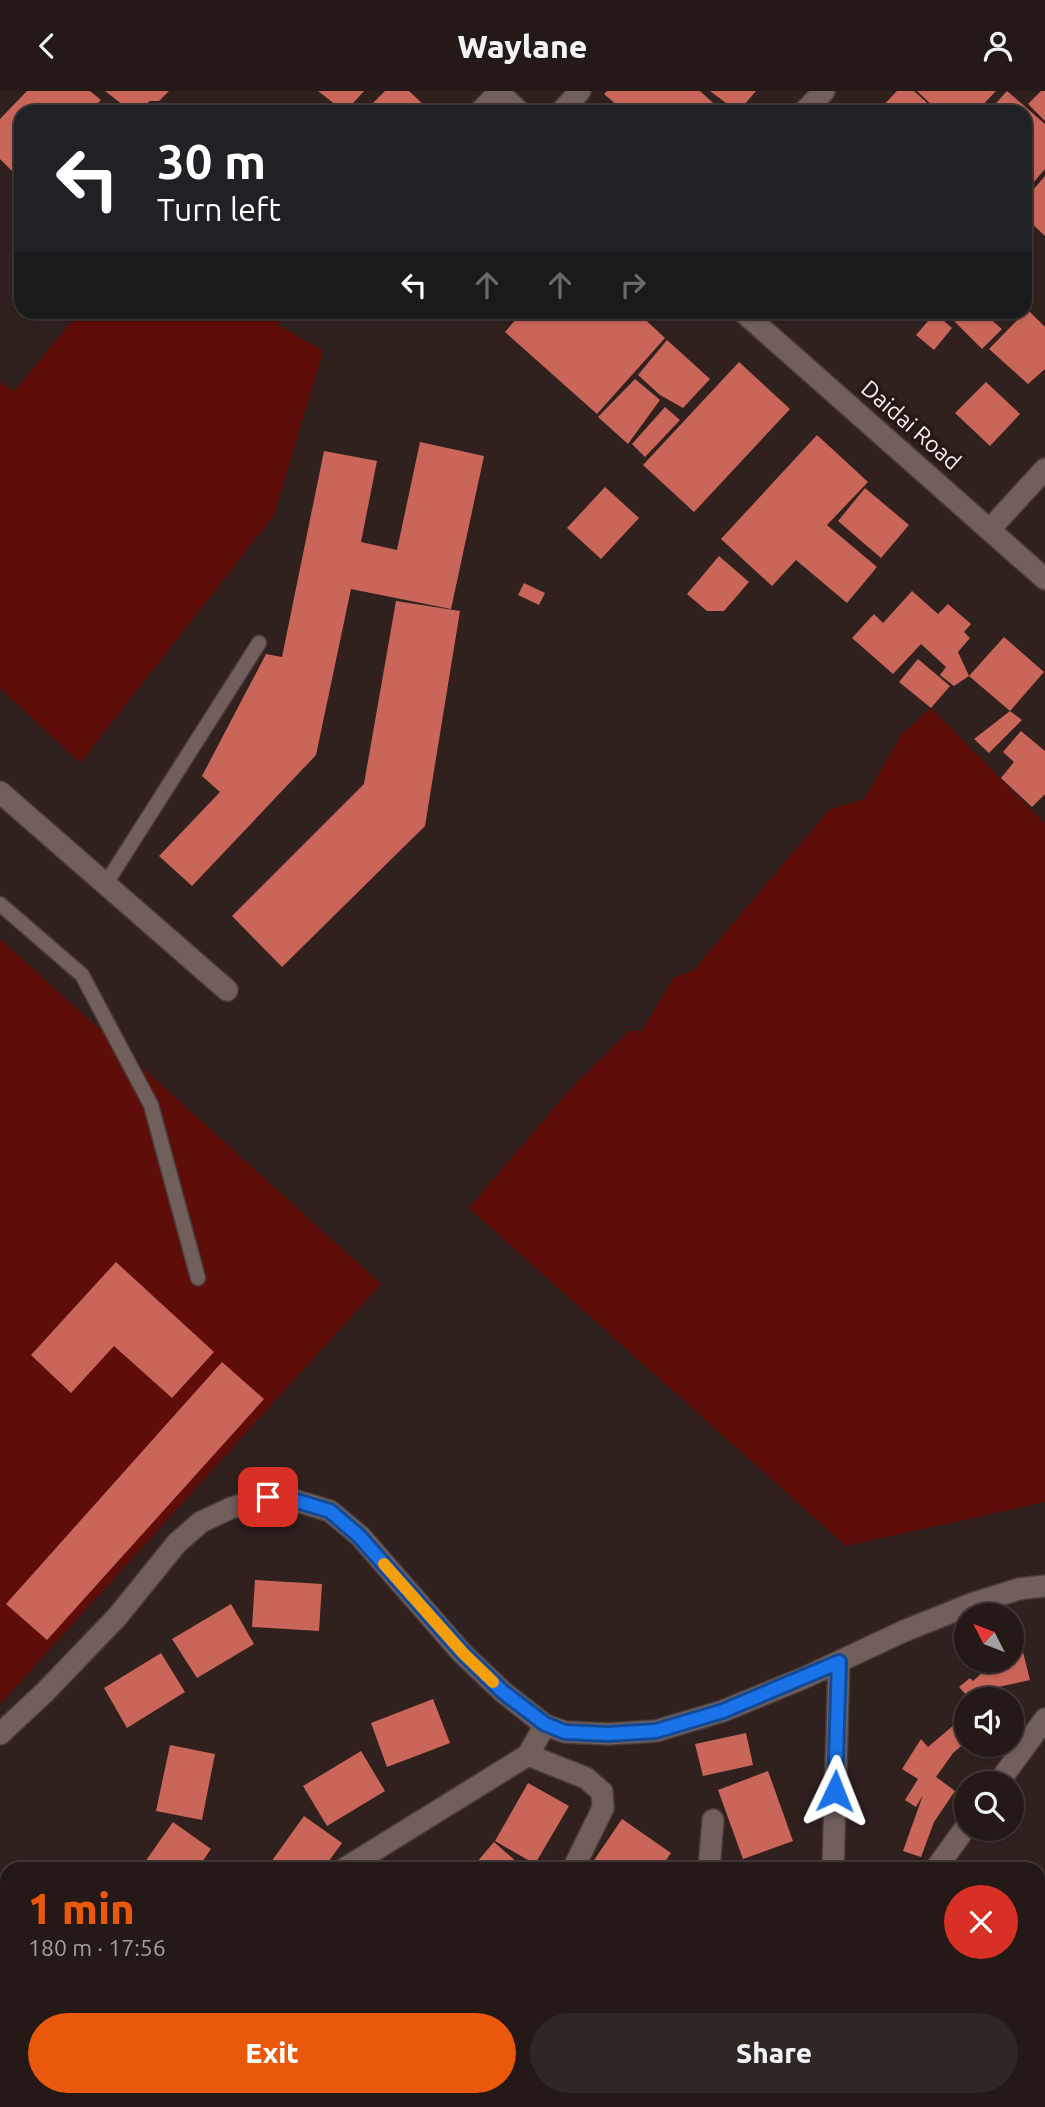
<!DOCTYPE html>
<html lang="en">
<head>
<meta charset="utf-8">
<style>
	:root { --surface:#241917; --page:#302624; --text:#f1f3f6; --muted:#a3a0a1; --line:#413836; --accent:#ea580c }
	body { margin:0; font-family:Ubuntu,sans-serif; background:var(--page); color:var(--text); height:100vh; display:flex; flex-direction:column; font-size:26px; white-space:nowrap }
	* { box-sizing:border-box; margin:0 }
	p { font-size:23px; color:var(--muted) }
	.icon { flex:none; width:38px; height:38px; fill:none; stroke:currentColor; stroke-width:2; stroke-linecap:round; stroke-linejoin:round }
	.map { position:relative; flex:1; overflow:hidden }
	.sheet { position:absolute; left:0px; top:1771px; width:1046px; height:245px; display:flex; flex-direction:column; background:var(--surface); border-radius:21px 21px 0 0; box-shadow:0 2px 5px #0004,0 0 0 2px var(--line) }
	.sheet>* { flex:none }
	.hud { position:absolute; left:14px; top:14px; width:1018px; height:214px; border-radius:21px; box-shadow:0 2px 5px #0004,0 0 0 2px var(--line); background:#202124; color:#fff; overflow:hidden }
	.needle { width:46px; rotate:312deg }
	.controls { position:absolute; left:954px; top:1512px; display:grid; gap:14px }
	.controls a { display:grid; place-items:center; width:70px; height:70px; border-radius:50%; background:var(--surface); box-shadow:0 2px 5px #0004,0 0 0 2px var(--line); font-size:35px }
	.pin { position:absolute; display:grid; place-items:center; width:60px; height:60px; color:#fff; margin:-30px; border-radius:14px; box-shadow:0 4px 10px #0006 }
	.me { position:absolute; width:77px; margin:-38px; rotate:2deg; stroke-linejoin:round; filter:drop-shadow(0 0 5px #0008) }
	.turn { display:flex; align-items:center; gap:24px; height:147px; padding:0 28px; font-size:32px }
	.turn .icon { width:91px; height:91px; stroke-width:2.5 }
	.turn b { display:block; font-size:49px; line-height:60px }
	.lanes { display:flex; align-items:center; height:66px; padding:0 28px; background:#0003; justify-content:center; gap:35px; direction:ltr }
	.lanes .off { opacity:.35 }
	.round { display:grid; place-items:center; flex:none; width:74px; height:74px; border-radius:37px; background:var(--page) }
	.overview { display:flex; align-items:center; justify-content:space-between; height:119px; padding:0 28px }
	h1 { font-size:42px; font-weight:800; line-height:52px; color:var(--accent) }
	.action { display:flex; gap:14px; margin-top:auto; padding:14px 28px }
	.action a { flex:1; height:80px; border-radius:42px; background:var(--accent); color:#fff; font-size:28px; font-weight:800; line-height:80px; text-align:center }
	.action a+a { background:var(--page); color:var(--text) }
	header { display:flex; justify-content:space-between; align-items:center; height:91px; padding:0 28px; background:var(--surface); font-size:32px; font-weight:800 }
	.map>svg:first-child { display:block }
	.green { fill:#5f0d09 }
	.building { fill:#ca6659 }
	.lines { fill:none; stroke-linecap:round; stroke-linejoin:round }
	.lane-casing { stroke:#4a3c3b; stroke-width:17 }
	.street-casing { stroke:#4a3c3b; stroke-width:24 }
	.lane { stroke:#715f5c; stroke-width:14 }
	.street { stroke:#715f5c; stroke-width:21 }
	.route-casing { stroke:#114b97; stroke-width:18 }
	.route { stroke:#1a73e8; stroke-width:12 }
	.slow { stroke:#f59e0b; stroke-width:12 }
	.labels { text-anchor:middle; stroke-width:7; stroke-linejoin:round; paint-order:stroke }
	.street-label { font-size:23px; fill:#f9eeed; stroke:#261815 }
</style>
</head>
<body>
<header><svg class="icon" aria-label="back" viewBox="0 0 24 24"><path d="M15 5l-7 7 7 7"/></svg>Waylane<svg class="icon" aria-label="person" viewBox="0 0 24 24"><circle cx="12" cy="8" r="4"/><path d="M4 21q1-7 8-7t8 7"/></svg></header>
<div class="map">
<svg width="1045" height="2016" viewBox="0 0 1045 2016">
	<rect width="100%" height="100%" fill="#30211f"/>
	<path class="green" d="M79,221H283L278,234L323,260L274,424L80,672L0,597V291L15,300Z
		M931,617L1045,733V1411L846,1455L469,1117L574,994L629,940H642L673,887L693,880L829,719L864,708L902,643Z
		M0,848L381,1193L0,1613Z"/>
	<path class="building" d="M27,0H90L101,9L88,21H21V89L0,68V28Z
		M105,0H169L159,10H150L136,21H132Z
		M318,0H364L345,21Z
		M385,0H409L424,14L420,21H364Z
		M607,0H700L723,21H625L604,3Z
		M710,0H756L738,21Z
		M897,0H914L937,21H877Z
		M917,0H996L976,21H939Z
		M1007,0L1045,33V78L1026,100V21H988Z
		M1041,0H1045V30L1028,13Z
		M1045,85V145L1026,127V107Z
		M1026,217L1045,236V278L1028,293L989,258L1026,220Z
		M523,220H636L665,247L597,323L505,241Z
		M944,220H981L1002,238L982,258Z
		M935,222L952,237L934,259L916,244Z
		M667,249L710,288L683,317L660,304L638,284Z
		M739,271L790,318L694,421L643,374Z
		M635,288L660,309L628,353L598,326Z
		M986,291L1020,323L990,355L955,322Z
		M665,316L680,329L645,366L632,353Z
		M817,344L868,391L827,434L877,476L847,512L796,469L772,495L721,448Z
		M420,351L484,365L451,518L351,498L316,664L192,795L159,765L220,701L202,685L266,563L282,566L324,360L377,370L361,451L397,459Z
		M605,396L639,427L601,468L567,437Z
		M865,397L909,434L881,467L838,430Z
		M719,465L749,491L724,520H707L687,503Z
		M524,492L545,502L539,514L518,504Z
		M912,500L938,523L948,513L971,533L964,541L970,547L958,561L969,585L954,595L940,584L946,576L921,553L893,583L852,547L874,523L883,532Z
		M396,510L460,520L425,735L282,876L232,825L364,693Z
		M1004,546L1044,581L1010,620L969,585Z
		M918,568L950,595L931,617L899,591Z
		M1010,620L1022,629L989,662L974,648Z
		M1021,640L1045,660V703L1032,716L1001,687L1014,671L1003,661Z
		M116,1171L214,1261L172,1307L114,1255L71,1302L31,1264Z
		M222,1271L264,1308L47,1549L6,1513Z
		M255,1489L322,1493L319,1540L252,1536Z
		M231,1513L254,1553L197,1587L172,1548Z
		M1022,1557L1030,1589L998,1596L984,1608H970L959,1596L970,1587L973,1590L995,1570H1012V1559Z
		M161,1562L185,1601L127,1637L104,1597Z
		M433,1608L450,1652L387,1676L371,1632Z
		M966,1614V1651L953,1662L936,1686L955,1700L934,1731L921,1766L903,1760L923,1704L916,1716L905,1709L918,1688L902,1678L921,1648L928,1656L961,1628L956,1622Z
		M746,1642L753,1674L703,1685L695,1653Z
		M170,1654L215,1663L202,1729L156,1720Z
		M361,1660L385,1700L327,1735L303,1695Z
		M768,1680L793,1750L743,1768L718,1699Z
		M528,1692L569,1715L535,1773L495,1750Z
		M304,1725L342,1752L323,1778H266Z
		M622,1728L671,1762L660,1778H588Z
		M173,1731L211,1758L197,1778H140Z
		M494,1751L525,1778H471Z
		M816,1771L817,1778H765V1775Z
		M0,1905L7,1906L5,1953L0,1952Z
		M1045,1919V1972L1040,1976V1925Z
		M94,2009H150L154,2016H83Z
		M387,2009H454V2016H386Z
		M729,2009H757L761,2016H717Z
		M941,2009H1001L992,2016H930Z"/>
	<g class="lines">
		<g class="lane-casing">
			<path id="lane" d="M475,21L495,0
				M105,794L259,552
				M0,813L82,884L151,1014L198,1187"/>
		</g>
		<g class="street-casing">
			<path id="street" d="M497,0L520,21
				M561,21L580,0
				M804,21L824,0
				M742,220L1045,488
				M990,438L1045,378
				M0,701L227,899
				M0,1643L44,1602L117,1526L177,1452L201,1431L231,1417L268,1406L297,1410L330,1420L360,1445L462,1562L503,1601L545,1634L565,1641L608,1643L656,1640L723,1620L806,1586L904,1540L974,1512L1019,1498L1045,1495
				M528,1664L586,1687L602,1701L603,1717L573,1778
				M998,1692L1045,1628
				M937,1776L966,1736
				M344,1778L528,1664L545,1634
				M709,1778L713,1729
				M833,1778L839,1571
				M515,2009V2016
				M0,2010L7,2006
				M674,2016L676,2009"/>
		</g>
		<use href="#lane" class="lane"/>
		<use href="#street" class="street"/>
	</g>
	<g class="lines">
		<g class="route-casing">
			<path id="route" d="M268,1406L297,1410L330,1420L359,1445L463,1562L503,1601L545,1633L565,1641L608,1643L656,1640L723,1620L839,1571L835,1700"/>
		</g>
		<use href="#route" class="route"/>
		<path class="slow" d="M384,1473L463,1562L493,1591"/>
	</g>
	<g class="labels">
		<g class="street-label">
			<text transform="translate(911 334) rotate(41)" y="8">Daidai Road</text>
		</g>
	</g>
</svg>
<div class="controls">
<a><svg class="needle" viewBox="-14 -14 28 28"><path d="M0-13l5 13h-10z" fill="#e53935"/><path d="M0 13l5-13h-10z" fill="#a3a0a1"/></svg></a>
<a><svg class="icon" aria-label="sound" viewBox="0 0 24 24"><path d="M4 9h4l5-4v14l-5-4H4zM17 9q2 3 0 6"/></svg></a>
<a><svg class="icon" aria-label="search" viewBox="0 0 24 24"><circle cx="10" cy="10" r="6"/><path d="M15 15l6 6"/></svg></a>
</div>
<div class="pin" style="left:268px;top:1406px;background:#d93025"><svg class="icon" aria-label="arrive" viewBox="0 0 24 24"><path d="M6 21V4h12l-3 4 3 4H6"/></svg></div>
<svg class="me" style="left:835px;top:1700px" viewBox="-20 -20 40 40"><path d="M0-17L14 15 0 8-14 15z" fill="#1a73e8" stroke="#fff" stroke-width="4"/></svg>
<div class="hud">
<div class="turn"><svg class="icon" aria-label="left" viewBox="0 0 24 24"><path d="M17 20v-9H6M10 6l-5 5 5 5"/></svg><div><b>30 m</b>Turn left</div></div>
<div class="lanes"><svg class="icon" aria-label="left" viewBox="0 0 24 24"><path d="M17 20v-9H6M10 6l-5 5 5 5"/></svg><svg class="icon off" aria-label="ahead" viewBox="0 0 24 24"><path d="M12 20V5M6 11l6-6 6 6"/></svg><svg class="icon off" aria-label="ahead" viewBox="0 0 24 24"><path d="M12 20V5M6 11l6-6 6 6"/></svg><svg class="icon off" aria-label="right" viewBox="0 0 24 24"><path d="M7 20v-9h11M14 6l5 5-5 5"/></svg></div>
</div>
<section class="sheet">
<div class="overview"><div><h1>1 min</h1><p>180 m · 17:56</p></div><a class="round" style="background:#d93025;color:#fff"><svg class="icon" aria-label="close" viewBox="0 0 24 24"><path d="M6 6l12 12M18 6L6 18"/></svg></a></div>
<div class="action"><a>Exit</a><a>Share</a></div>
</section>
</div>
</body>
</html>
